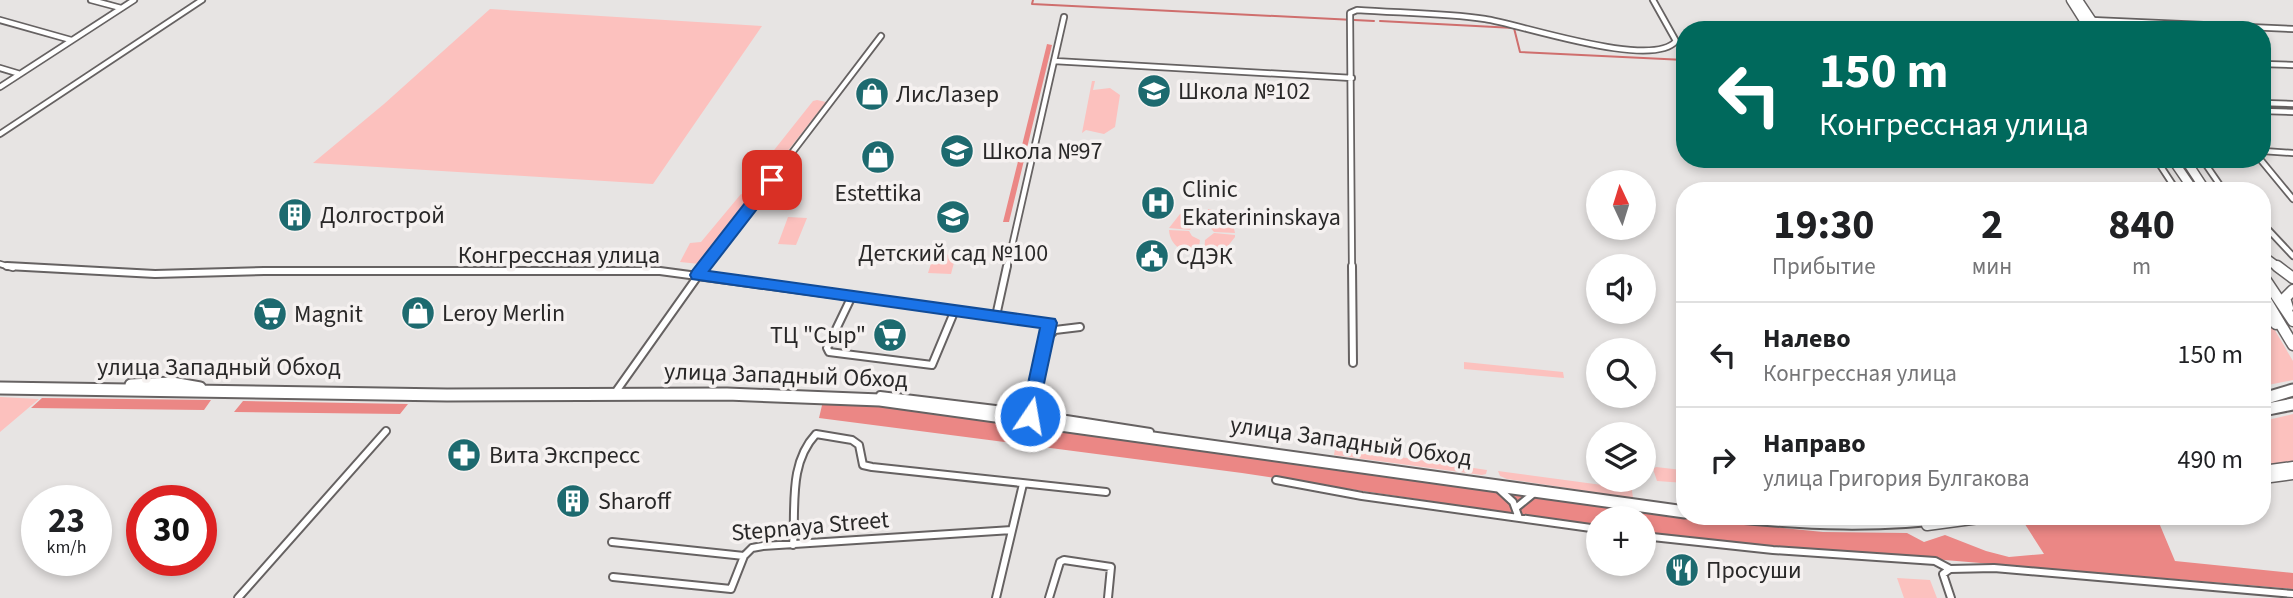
<!DOCTYPE html>
<html lang="ru">
<head>
<meta charset="utf-8">
<style>
	:root { --surface:#fff; --page:#f2f2f2; --text:#202124; --muted:#757577; --line:#e0e0e0 }
	body { margin:0; font-family:"Source Sans 3",sans-serif; background:var(--page); color:var(--text); height:100vh; display:flex; flex-direction:column; font-size:26px; white-space:nowrap }
	* { box-sizing:border-box; margin:0 }
	p { font-size:23px; color:var(--muted) }
	.icon { flex:none; width:38px; height:38px; fill:none; stroke:currentColor; stroke-width:2; stroke-linecap:round; stroke-linejoin:round }
	.map { position:relative; flex:1; overflow:hidden }
	.panel { position:absolute; left:1676px; top:182px; width:595px; height:343px; display:flex; flex-direction:column; background:var(--surface); border-radius:28px; box-shadow:0 4px 10px #0003 }
	.panel>* { flex:none }
	.hud { position:absolute; left:1676px; top:21px; width:595px; height:147px; border-radius:28px; box-shadow:0 4px 10px #0003; background:#00695c; color:#fff; overflow:hidden }
	.needle { width:46px; rotate:356deg }
	.fabs { position:absolute; left:1586px; top:170px; display:grid; gap:14px }
	.fabs a { display:grid; place-items:center; width:70px; height:70px; border-radius:50%; background:var(--surface); box-shadow:0 4px 10px #0003; font-size:35px }
	.speed { position:absolute; left:21px; top:485px; display:flex; gap:14px; font-size:35px; font-weight:700; text-align:center }
	.speed>* { display:grid; place-content:center; width:91px; height:91px; border-radius:50%; background:var(--surface); box-shadow:0 4px 10px #0003; line-height:1 }
	.speed small { font-size:18px; font-weight:400 }
	.speed .limit { border:10px solid #d22; background:#fff; color:#111 }
	.pin { position:absolute; display:grid; place-items:center; width:60px; height:60px; color:#fff; margin:-30px; border-radius:14px; box-shadow:0 4px 10px #0006 }
	.me { position:absolute; width:77px; margin:-38px; rotate:12deg; stroke-linejoin:round; filter:drop-shadow(0 0 5px #0008) }
	.turn { display:flex; align-items:center; gap:24px; height:147px; padding:0 28px; font-size:32px }
	.turn .icon { width:91px; height:91px; stroke-width:2.5 }
	.turn b { display:block; font-size:49px; line-height:60px }
	.eta { display:flex; justify-content:space-evenly; align-items:center; height:119px; text-align:center }
	.eta b { font-size:42px; font-weight:700; line-height:49px }
	ul { padding:0; list-style:none }
	li { display:flex; align-items:center; gap:21px; height:105px; padding:0 28px; border-top:2px solid var(--line) }
	li div { flex:1 }
	li b { display:block; font-size:26px }
	li em { font-style:normal }
	.map>svg:first-child { display:block }
	.green { fill:#fcc1be }
	.forest { fill:#eb8785 }
	.lines { fill:none; stroke-linecap:round; stroke-linejoin:round }
	.stream { stroke:#cf6e6d; stroke-width:2 }
	.street-far1-casing { stroke:#666262; stroke-width:8 }
	.street-casing { stroke:#666262; stroke-width:10 }
	.primary-far1-casing { stroke:#666262; stroke-width:11 }
	.primary-casing { stroke:#666262; stroke-width:13 }
	.highway-casing { stroke:#666262; stroke-width:15 }
	.street-far1 { stroke:#fff; stroke-width:4.5 }
	.street { stroke:#fff; stroke-width:6 }
	.primary-far1 { stroke:#fff; stroke-width:8 }
	.primary { stroke:#fff; stroke-width:10 }
	.highway { stroke:#fff; stroke-width:11 }
	.route { fill:#1a73e8; stroke:#114b97; stroke-width:2 }
	.labels { text-anchor:middle; stroke-width:7; stroke-linejoin:round; paint-order:stroke }
	.poi-label { font-size:24px; fill:#292828; stroke:#f5f1f0; text-anchor:start }
	.street-label { font-size:24px; fill:#292828; stroke:#f5f1f0 }
</style>
</head>
<body>
<div class="map">
<svg width="2293" height="598" viewBox="0 0 2293 598">
	<rect width="100%" height="100%" fill="#e7e4e3"/>
	<path class="green" d="M490,9L762,26L653,184L313,163L384,104Z
		M1092,81H1095L1093,90L1110,88L1120,95L1115,127L1104,134L1086,130L1082,133Z
		M817,100L826,102L769,175L755,174L813,101Z
		M741,194L752,197L700,264L680,262L690,243L701,242Z
		M1202,209L1201,223L1193,226L1190,230L1169,228L1180,214Z
		M1208,209C1222,212 1233,218 1235,233L1214,232L1207,224Z
		M788,217L807,218L796,245L778,244Z
		M1169,230L1189,231L1192,236L1200,240L1198,255C1184,253 1170,246 1169,230Z
		M1214,233L1235,235V237L1224,251L1204,255L1205,240Z
		M934,254L956,255L951,274L928,273Z
		M2263,317L2270,322L2293,361V380L2263,386Z
		M1464,362L1563,372L1564,378L1464,369Z
		M0,397L39,399L0,432Z
		M2293,414V463L2263,467V421Z
		M1335,449L1352,450L1487,470L1486,474L1482,475L1334,455Z
		M1656,467L1682,470L1685,483L1657,481L1653,469Z
		M1498,471L1602,485L1600,480L1631,483L1633,498L1507,479L1500,476Z
		M1897,578L1930,580L1937,598H1904Z"/>
	<path class="forest" d="M1047,44L1052,45L1009,222H1003Z
		M42,398L211,400L204,410L31,408Z
		M243,401L408,404L400,414L234,412Z
		M823,401L893,406L1725,522L1823,532L1907,533L1924,542L1945,535L1986,551L2009,557L2044,554L2021,518L2199,516L2193,520L2157,518L2175,561L2293,573V589L1741,543L1643,532V518H1598V526L1242,473L819,418Z"/>
	<g class="lines">
		<path class="stream" d="M1033,0L1032,4L1374,21
			M1380,21L1514,28L1520,52L1685,60
			M2263,107L2293,109"/>
		<g class="street-far1-casing">
			<path id="street-far1" d="M91,0L121,8
				M0,20L71,40
				M2091,20L2293,29
				M1054,61L1352,78
				M2263,64L2293,65
				M0,68L20,74
				M0,87L134,0
				M2263,103L2293,104
				M2263,111L2293,112
				M0,134L202,0
				M2263,151L2293,153
				M2156,159L2177,191
				M2202,159L2224,191
				M2260,159L2293,199
				M2263,224L2293,256
				M0,264L13,268
				M704,268L881,36
				M1007,268L1064,17
				M1352,268L1350,13L1357,10C1399,13 1443,13 1485,19C1520,24 1652,70 1676,41L1653,0"/>
		</g>
		<g class="street-casing">
			<path id="street" d="M7,266L155,274L264,271H660L1049,323L1029,420
				M1352,266L1353,363
				M852,296L827,348L829,352L932,365L955,310
				M996,316L1007,266
				M1048,337L1055,330L1080,327
				M617,390L705,266
				M880,395L1012,411H1023L1033,401L1039,413L1047,416L1150,432
				M1276,480L1362,496L1598,529
				M1500,490L1513,502L1519,518
				M1517,507L1533,494
				M1643,536L1773,550L1935,561L1950,569L1994,568L2293,594
				M612,542L744,556L752,548L763,546L1012,530
				M793,545C796,507 788,464 816,434L852,440L859,445L863,465L872,467L1106,492
				M1950,569L1943,574L1951,598
				M613,577L731,589
				M731,589L744,556
				M238,598L386,431
				M996,598L1023,484
				M1049,598L1060,562L1064,560L1111,567L1108,598"/>
		</g>
		<g class="primary-far1-casing">
			<path id="primary-far1" d="M2071,0L2090,30
				M2078,0L2098,30
				M2172,159L2194,191
				M2185,159L2206,191
				M2263,256L2279,268"/>
		</g>
		<g class="primary-casing">
			<path id="primary" d="M2277,266L2293,278
				M2263,276L2293,321
				M2263,295L2293,345
				M2288,308L2285,298L2293,290
				M2263,311L2276,324
				M2263,471L2293,467
				M2263,478L2293,474
				M1927,525L1994,516"/>
		</g>
		<g class="highway-casing">
			<path id="highway" d="M131,385L172,383L200,388
				M0,388L447,395L727,394L880,400L1685,512
				M2263,399L2293,390
				M2263,410L2293,404
				M1729,516C1806,524 1881,527 1958,516"/>
		</g>
		<use href="#street-far1" class="street-far1"/>
		<use href="#street" class="street"/>
		<use href="#primary-far1" class="primary-far1"/>
		<use href="#primary" class="primary"/>
		<use href="#highway" class="highway"/>
	</g>
	<path class="route" d="M772,175L777,176L779,180L777,183L709,271L1055,319L1057,323L1036,421H1024L1021,416L1040,328L692,279L690,275L692,271L766,176Z"/>
	<defs>
		<g id="school-disc" transform="scale(1.75)"><circle r="9.5" fill="#1d6a6f" stroke="#f5f1f0"/><path d="M0-5L7-2L0 1L-7-2ZM-4 1L0 2.5L4 1V4Q0 6-4 4Z" fill="#fff"/></g>
		<g id="shop-disc" transform="scale(1.75)"><circle r="9.5" fill="#1d6a6f" stroke="#f5f1f0"/><path d="M-5-2.5h2.3a2.7 3.5 0 0 1 5.4 0H5L5.5 6h-11ZM-1.5-2.5h3a1.5 2.3 0 0 0-3 0Z" fill="#fff"/></g>
		<g id="hospital-disc" transform="scale(1.75)"><circle r="9.5" fill="#1d6a6f" stroke="#f5f1f0"/><path d="M-5-5h3v3.5h4V-5h3V5h-3V1.5h-4V5h-3Z" fill="#fff"/></g>
		<g id="building-disc" transform="scale(1.75)"><circle r="9.5" fill="#1d6a6f" stroke="#f5f1f0"/><path d="M-4-6H4V6H1V3H-1V6H-4ZM-2.5-4.3h1.7v1.8h-1.7ZM.8-4.3h1.7v1.8H.8ZM-2.5-1h1.7V.8h-1.7ZM.8-1h1.7V.8H.8Z" fill="#fff"/></g>
		<g id="civic-disc" transform="scale(1.75)"><circle r="9.5" fill="#1d6a6f" stroke="#f5f1f0"/><path d="M-.6-6.5H3V-4.5H.6V-3L4-1V1h2V6H-6V1h2V-1L-.6-3ZM-1.2 2.5V6h2.4V2.5Z" fill="#fff"/></g>
		<g id="supermarket-disc" transform="scale(1.75)"><circle r="9.5" fill="#1d6a6f" stroke="#f5f1f0"/><path d="M-6-5.5h2.5l.6 2H6L4.5 2H-2.5L-4.4-4H-6ZM-1.5 3.2a1.3 1.3 0 1 0 .1 0ZM3 3.2a1.3 1.3 0 1 0 .1 0Z" fill="#fff"/></g>
		<g id="pharmacy-disc" transform="scale(1.75)"><circle r="9.5" fill="#1d6a6f" stroke="#f5f1f0"/><path d="M-2-6h4v4h4v4h-4v4h-4v-4h-4v-4h4Z" fill="#fff"/></g>
		<g id="restaurant-disc" transform="scale(1.75)"><circle r="9.5" fill="#1d6a6f" stroke="#f5f1f0"/><path d="M-5-6h1v4h1v-4h1v4h1v-4h1v5L-1.5 .5V6h-2V.5L-5-1ZM5-6V6H3V1.5H1.5Q1.5-4 5-6Z" fill="#fff"/></g>
	</defs>
	<g fill-rule="evenodd">
		<use href="#school-disc" x="1154" y="91"/>
		<use href="#shop-disc" x="872" y="94"/>
		<use href="#school-disc" x="957" y="151"/>
		<use href="#shop-disc" x="878" y="157"/>
		<use href="#hospital-disc" x="1158" y="203"/>
		<use href="#building-disc" x="295" y="215"/>
		<use href="#school-disc" x="953" y="217"/>
		<use href="#civic-disc" x="1152" y="256"/>
		<use href="#shop-disc" x="418" y="313"/>
		<use href="#supermarket-disc" x="270" y="314"/>
		<use href="#supermarket-disc" x="890" y="335"/>
		<use href="#pharmacy-disc" x="464" y="455"/>
		<use href="#building-disc" x="573" y="501"/>
		<use href="#restaurant-disc" x="1682" y="570"/>
	</g>
	<g class="labels">
		<g class="poi-label">
			<text x="1178" y="99">Школа №102</text>
			<text x="896" y="102">ЛисЛазер</text>
			<text x="982" y="159">Школа №97</text>
			<text x="1182" y="197">Clinic<tspan x="1182" dy="28">Ekaterininskaya</tspan></text>
			<text x="878" y="201" text-anchor="middle">Estettika</text>
			<text x="320" y="223">Долгострой</text>
			<text x="953" y="261" text-anchor="middle">Детский сад №100</text>
			<text x="1176" y="264">СДЭК</text>
			<text x="442" y="321">Leroy Merlin</text>
			<text x="294" y="322">Magnit</text>
			<text x="866" y="343" text-anchor="end">ТЦ "Сыр"</text>
			<text x="489" y="463">Вита Экспресс</text>
			<text x="598" y="509">Sharoff</text>
			<text x="1706" y="578">Просуши</text>
		</g>
		<g class="street-label">
			<text x="559" y="263">Конгрессная улица</text>
			<text x="219" y="375">улица Западный Обход</text>
			<text transform="translate(786 375) rotate(2)" y="8">улица Западный Обход</text>
			<text transform="translate(1351 441) rotate(8)" y="8">улица Западный Обход</text>
			<text transform="translate(810 526) rotate(-5)" y="8">Stepnaya Street</text>
		</g>
	</g>
</svg>
<div class="fabs">
<a><svg class="needle" viewBox="-14 -14 28 28"><path d="M0-13l5 13h-10z" fill="#e53935"/><path d="M0 13l5-13h-10z" fill="#757577"/></svg></a>
<a><svg class="icon" aria-label="sound" viewBox="0 0 24 24"><path d="M4 9h4l5-4v14l-5-4H4zM17 9q2 3 0 6"/></svg></a>
<a><svg class="icon" aria-label="search" viewBox="0 0 24 24"><circle cx="10" cy="10" r="6"/><path d="M15 15l6 6"/></svg></a>
<a><svg class="icon" aria-label="layers" viewBox="0 0 24 24"><path d="M12 4l9 5-9 5-9-5zM3 14l9 5 9-5"/></svg></a>
<a>+</a>
</div>
<div class="speed"><div>23<small>km/h</small></div><div class="limit">30</div></div>
<div class="pin" style="left:772px;top:180px;background:#d93025"><svg class="icon" aria-label="arrive" viewBox="0 0 24 24"><path d="M6 21V4h12l-3 4 3 4H6"/></svg></div>
<svg class="me" style="left:1030px;top:416px" viewBox="-20 -20 40 40"><circle r="17" fill="#1a73e8" stroke="#fff" stroke-width="3"/><path d="M0-11L8 9 0 5-8 9z" fill="#fff"/></svg>
<div class="hud">
<div class="turn"><svg class="icon" aria-label="left" viewBox="0 0 24 24"><path d="M17 20v-9H6M10 6l-5 5 5 5"/></svg><div><b>150 m</b>Конгрессная улица</div></div>
</div>
<section class="panel">
<div class="eta">
<div><b>19:30</b><p>Прибытие</p></div>
<div><b>2</b><p>мин</p></div>
<div><b>840</b><p>m</p></div>
</div>
<ul>
<li><svg class="icon" aria-label="left" viewBox="0 0 24 24"><path d="M17 20v-9H6M10 6l-5 5 5 5"/></svg><div><b>Налево</b><p>Конгрессная улица</p></div><em>150 m</em></li>
<li><svg class="icon" aria-label="right" viewBox="0 0 24 24"><path d="M7 20v-9h11M14 6l5 5-5 5"/></svg><div><b>Направо</b><p>улица Григория Булгакова</p></div><em>490 m</em></li>
</ul>
</section>
</div>
</body>
</html>
